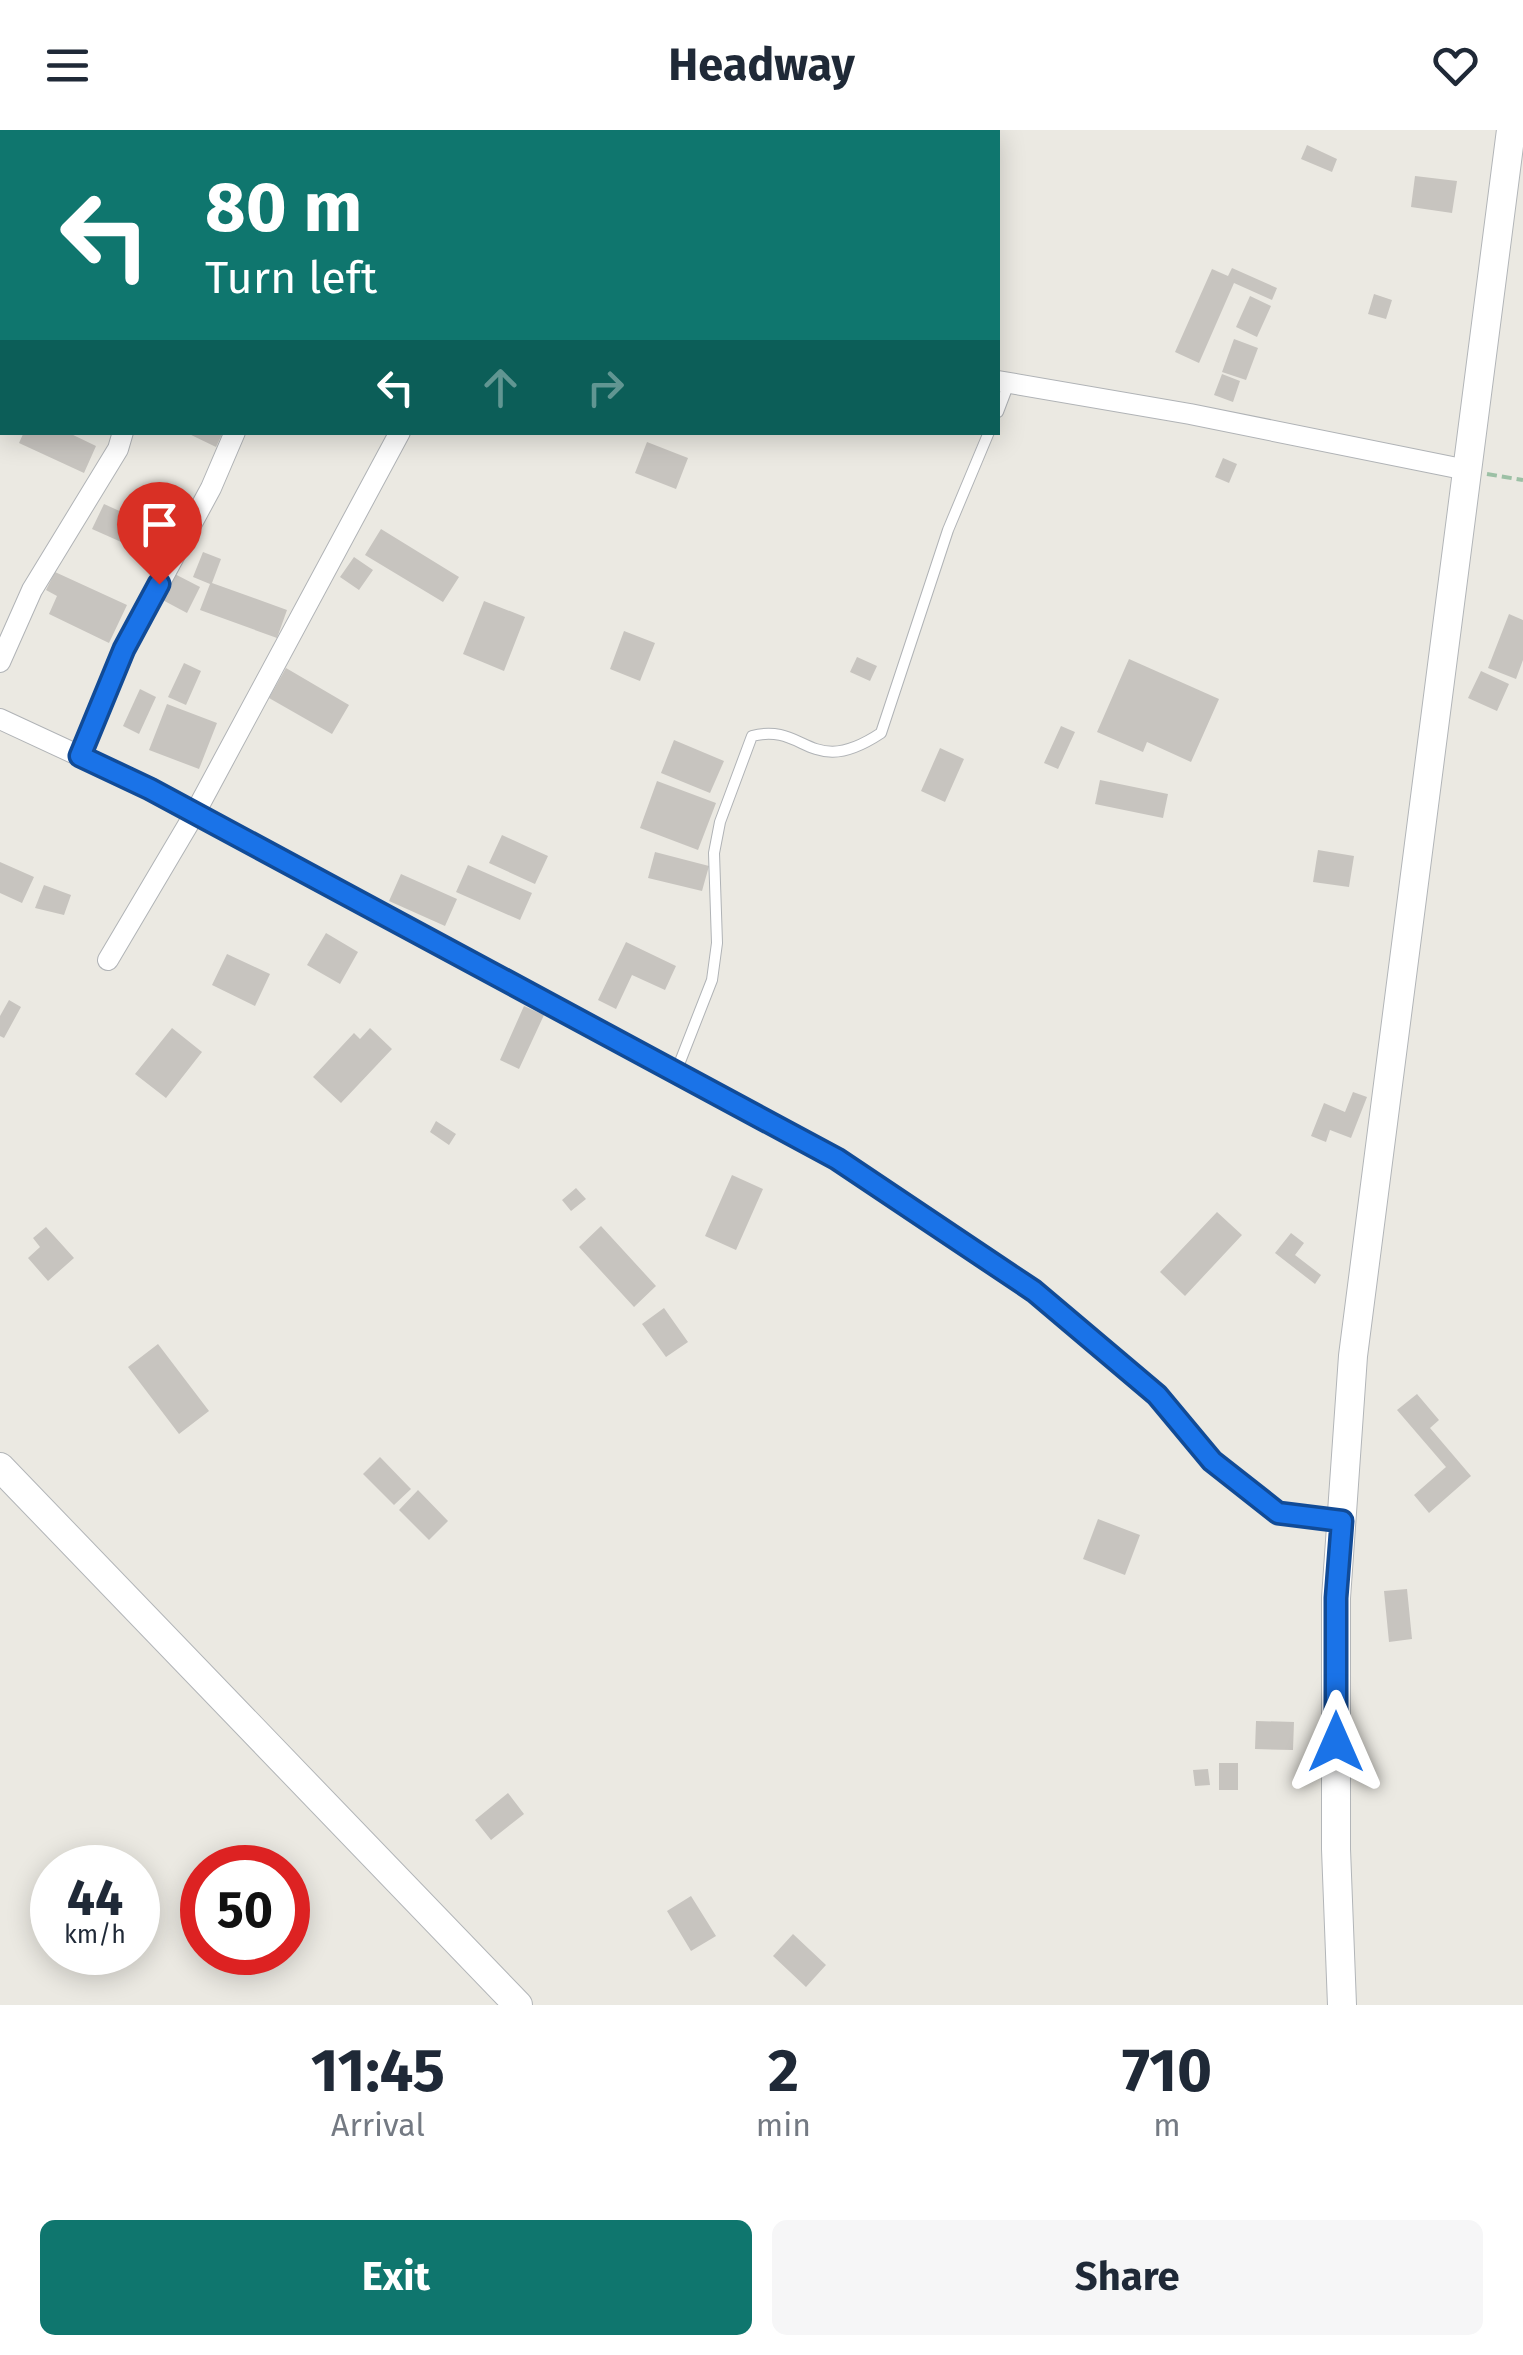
<!DOCTYPE html>
<html lang="en">
<head>
<meta charset="utf-8">
<style>
	:root { --surface:#fff; --page:#f6f6f7; --text:#1f2937; --muted:#747a83; --accent:#0f766e }
	body { margin:0; font-family:"Fira Sans",sans-serif; background:var(--page); color:var(--text); height:100vh; display:flex; flex-direction:column; font-size:38px; white-space:nowrap }
	* { box-sizing:border-box; margin:0 }
	p { font-size:32px; color:var(--muted) }
	.icon { flex:none; width:55px; height:55px; fill:none; stroke:currentColor; stroke-width:2; stroke-linecap:round; stroke-linejoin:round }
	.map { position:relative; height:1875px; overflow:hidden }
	.side { display:flex; flex-direction:column; background:var(--surface); flex:1 }
	.side>* { flex:none }
	.hud { position:absolute; left:0px; top:0px; width:1000px; height:305px; box-shadow:0 5px 25px #0003; background:#0f766e; color:#fff; overflow:hidden }
	.speed { position:absolute; left:30px; top:1715px; display:flex; gap:20px; font-size:50px; font-weight:700; text-align:center }
	.speed>* { display:grid; place-content:center; width:130px; height:130px; border-radius:50%; background:var(--surface); box-shadow:0 5px 25px #0003; line-height:1 }
	.speed small { font-size:25px; font-weight:400 }
	.speed .limit { border:15px solid #d22; background:#fff; color:#111 }
	.pin { position:absolute; display:grid; place-items:center; width:85px; height:85px; color:#fff; margin:-102px -42px; border-radius:50% 50% 50% 0; rotate:-45deg; box-shadow:0 0 10px #0007 }
	.pin .icon { rotate:45deg }
	.me { position:absolute; width:110px; margin:-55px; rotate:0deg; stroke-linejoin:round; filter:drop-shadow(0 0 8px #0008) }
	.turn { display:flex; align-items:center; gap:35px; height:210px; padding:0 40px; font-size:45px }
	.turn .icon { width:130px; height:130px; stroke-width:2.5 }
	.turn b { display:block; font-size:70px; line-height:85px }
	.lanes { display:flex; align-items:center; height:95px; padding:0 40px; background:#0003; justify-content:center; gap:50px; direction:ltr }
	.lanes .off { opacity:.35 }
	.eta { display:flex; justify-content:space-evenly; align-items:center; height:170px; text-align:center }
	.eta b { font-size:60px; font-weight:700; line-height:70px }
	.button { display:flex; gap:20px; margin-top:auto; padding:20px 40px }
	.button a { flex:1; height:115px; border-radius:15px; background:var(--accent); color:#fff; font-size:40px; font-weight:700; line-height:115px; text-align:center }
	.button a+a { background:var(--page); color:var(--text) }
	header { display:flex; justify-content:space-between; align-items:center; height:130px; padding:0 40px; background:var(--surface); font-size:45px; font-weight:700 }
	.map>svg:first-child { display:block }
	.building { fill:#c7c4bf }
	.lines { fill:none; stroke-linecap:round; stroke-linejoin:round }
	.lane-casing { stroke:#b0b3b6; stroke-width:12 }
	.street-casing { stroke:#b0b3b6; stroke-width:22 }
	.secondary-casing { stroke:#b2b5b8; stroke-width:30 }
	.path { stroke:#9cc0a5; stroke-width:4; stroke-dasharray:10 5; stroke-linecap:butt }
	.lane { stroke:#fff; stroke-width:10 }
	.street { stroke:#fff; stroke-width:20 }
	.secondary { stroke:#fff; stroke-width:28 }
	.route-casing { stroke:#114b97; stroke-width:25 }
	.route { stroke:#1a73e8; stroke-width:18 }
</style>
</head>
<body>
<header><svg class="icon" aria-label="menu" viewBox="0 0 24 24"><path d="M4 6h16M4 12h16M4 18h16"/></svg>Headway<svg class="icon" aria-label="heart" viewBox="0 0 24 24"><path d="M12 20l-8-8c-3-5 5-10 8-4 3-6 11-1 8 4z"/></svg></header>
<div class="map">
<svg width="1523" height="1875" viewBox="0 0 1523 1875">
	<rect width="100%" height="100%" fill="#ebe9e2"/>
	<path class="building" d="M1307,15L1337,29L1332,42L1301,29Z
		M1415,46L1457,51L1452,83L1411,77Z
		M1232,138L1277,158L1272,170L1234,153L1199,233L1175,222L1212,139L1228,146Z
		M1374,164L1392,170L1386,189L1368,184Z
		M1250,166L1271,176L1257,207L1236,197Z
		M1234,209L1258,218L1246,250L1222,242Z
		M1222,244L1240,251L1233,272L1214,265Z
		M24,302H67L96,316L84,343L19,313Z
		M185,302H223L216,317Z
		M647,312L688,328L676,359L635,343Z
		M1223,328L1237,334L1229,353L1215,347Z
		M104,374L166,402L155,427L92,399Z
		M381,399L459,447L443,472L365,425Z
		M203,422L221,429L212,453L287,480L277,508L200,480L210,454L193,447Z
		M354,427L373,440L359,460L340,447Z
		M169,441L200,457L187,483L157,467Z
		M55,442L127,475L109,513L49,484L57,466L46,460Z
		M484,471L525,487L504,541L463,524Z
		M1509,484L1523,490V530L1516,549L1488,538Z
		M624,501L655,513L640,551L610,539Z
		M857,527L877,536L870,551L850,542Z
		M1129,529L1219,569L1191,632L1147,612L1143,622L1097,602Z
		M184,533L201,541L186,575L168,567Z
		M286,538L349,575L332,604L269,568Z
		M1481,541L1509,554L1497,581L1468,568Z
		M140,559L156,567L139,604L123,596Z
		M167,574L217,593L199,639L149,620Z
		M1061,596L1075,602L1058,639L1044,633Z
		M674,610L724,631L710,663L661,643Z
		M940,618L964,629L945,672L921,661Z
		M1100,650L1168,664L1163,688L1095,674Z
		M657,651L716,673L698,720L640,698Z
		M502,705L548,726L535,754L489,733Z
		M1318,720L1354,726L1349,757L1313,752Z
		M655,722L709,736L702,761L648,748Z
		M0,732L34,747L22,773L0,763Z
		M468,735L532,763L520,790L456,762Z
		M401,744L457,769L445,796L389,771Z
		M44,755L71,765L64,785L35,778Z
		M326,803L358,822L340,854L307,835Z
		M626,812L676,836L665,860L632,845L616,879L598,870Z
		M227,824L270,844L255,876L212,855Z
		M9,870L21,877L4,908L0,906V886Z
		M524,876L544,885L519,939L500,930Z
		M172,898L202,922L166,968L135,944Z
		M370,898L392,919L341,973L313,947L354,903L360,909Z
		M1353,962L1367,967L1351,1008L1330,1000L1326,1012L1311,1006L1324,973L1345,982Z
		M436,991L456,1004L449,1015L430,1002Z
		M732,1045L763,1059L736,1120L705,1106Z
		M576,1058L586,1069L571,1081L562,1070Z
		M1217,1082L1242,1105L1185,1166L1160,1142Z
		M601,1096L656,1156L634,1177L579,1117Z
		M46,1097L74,1128L48,1151L28,1128L40,1117L33,1108Z
		M1291,1103L1304,1113L1295,1125L1321,1145L1315,1154L1275,1123Z
		M664,1178L688,1212L666,1227L642,1194Z
		M158,1214L209,1281L179,1304L128,1237Z
		M1417,1264L1439,1290L1430,1298L1471,1346L1429,1383L1414,1365L1446,1337L1397,1280Z
		M380,1327L411,1359L394,1375L363,1344Z
		M418,1360L448,1391L429,1410L399,1380Z
		M1098,1389L1140,1405L1125,1445L1083,1429Z
		M1407,1459L1412,1509L1389,1512L1384,1461Z
		M1256,1591L1294,1592L1293,1620L1255,1619Z
		M1219,1633H1238V1660H1219Z
		M1208,1639L1210,1655L1195,1656L1193,1640Z
		M508,1663L524,1684L491,1710L475,1690Z
		M691,1766L716,1806L691,1821L667,1781Z
		M793,1804L826,1835L806,1857L773,1826Z"/>
	<g class="lines">
		<g class="lane-casing">
			<path id="lane" d="M998,282L1009,253
				M676,942L712,850L717,813L714,723L720,692L752,606C806,592 810,650 881,603L948,400L989,302"/>
		</g>
		<g class="street-casing">
			<path id="street" d="M0,73L2,74
				M998,251L1190,284L1467,340
				M0,532L32,460L118,319L123,302
				M0,589L151,659L837,1029L1033,1161L1157,1265L1212,1331L1278,1383L1341,1391
				M80,626L124,519L211,358L235,302
				M108,830L195,683L400,302"/>
		</g>
		<g class="secondary-casing">
			<path id="secondary" d="M0,1337L518,1875
				M1342,1875L1336,1719V1468L1353,1226L1511,0"/>
		</g>
		<path class="path" d="M1487,344L1523,350"/>
		<use href="#lane" class="lane"/>
		<use href="#street" class="street"/>
		<use href="#secondary" class="secondary"/>
	</g>
	<g class="lines">
		<g class="route-casing">
			<path id="route" d="M159,454L124,519L80,626L150,659L837,1029L1034,1161L1157,1265L1212,1331L1278,1383L1342,1391L1336,1468V1612"/>
		</g>
		<use href="#route" class="route"/>
	</g>
</svg>
<div class="speed"><div>44<small>km/h</small></div><div class="limit">50</div></div>
<div class="pin" style="left:159px;top:454px;background:#d93025"><svg class="icon" aria-label="arrive" viewBox="0 0 24 24"><path d="M6 21V4h12l-3 4 3 4H6"/></svg></div>
<svg class="me" style="left:1336px;top:1612px" viewBox="-20 -20 40 40"><path d="M0-17L14 15 0 8-14 15z" fill="#1a73e8" stroke="#fff" stroke-width="4"/></svg>
<div class="hud">
<div class="turn"><svg class="icon" aria-label="left" viewBox="0 0 24 24"><path d="M17 20v-9H6M10 6l-5 5 5 5"/></svg><div><b>80 m</b>Turn left</div></div>
<div class="lanes"><svg class="icon" aria-label="left" viewBox="0 0 24 24"><path d="M17 20v-9H6M10 6l-5 5 5 5"/></svg><svg class="icon off" aria-label="ahead" viewBox="0 0 24 24"><path d="M12 20V5M6 11l6-6 6 6"/></svg><svg class="icon off" aria-label="right" viewBox="0 0 24 24"><path d="M7 20v-9h11M14 6l5 5-5 5"/></svg></div>
</div>
</div>
<section class="side">
<div class="eta">
<div><b>11:45</b><p>Arrival</p></div>
<div><b>2</b><p>min</p></div>
<div><b>710</b><p>m</p></div>
</div>
<div class="button"><a>Exit</a><a>Share</a></div>
</section>
</body>
</html>
